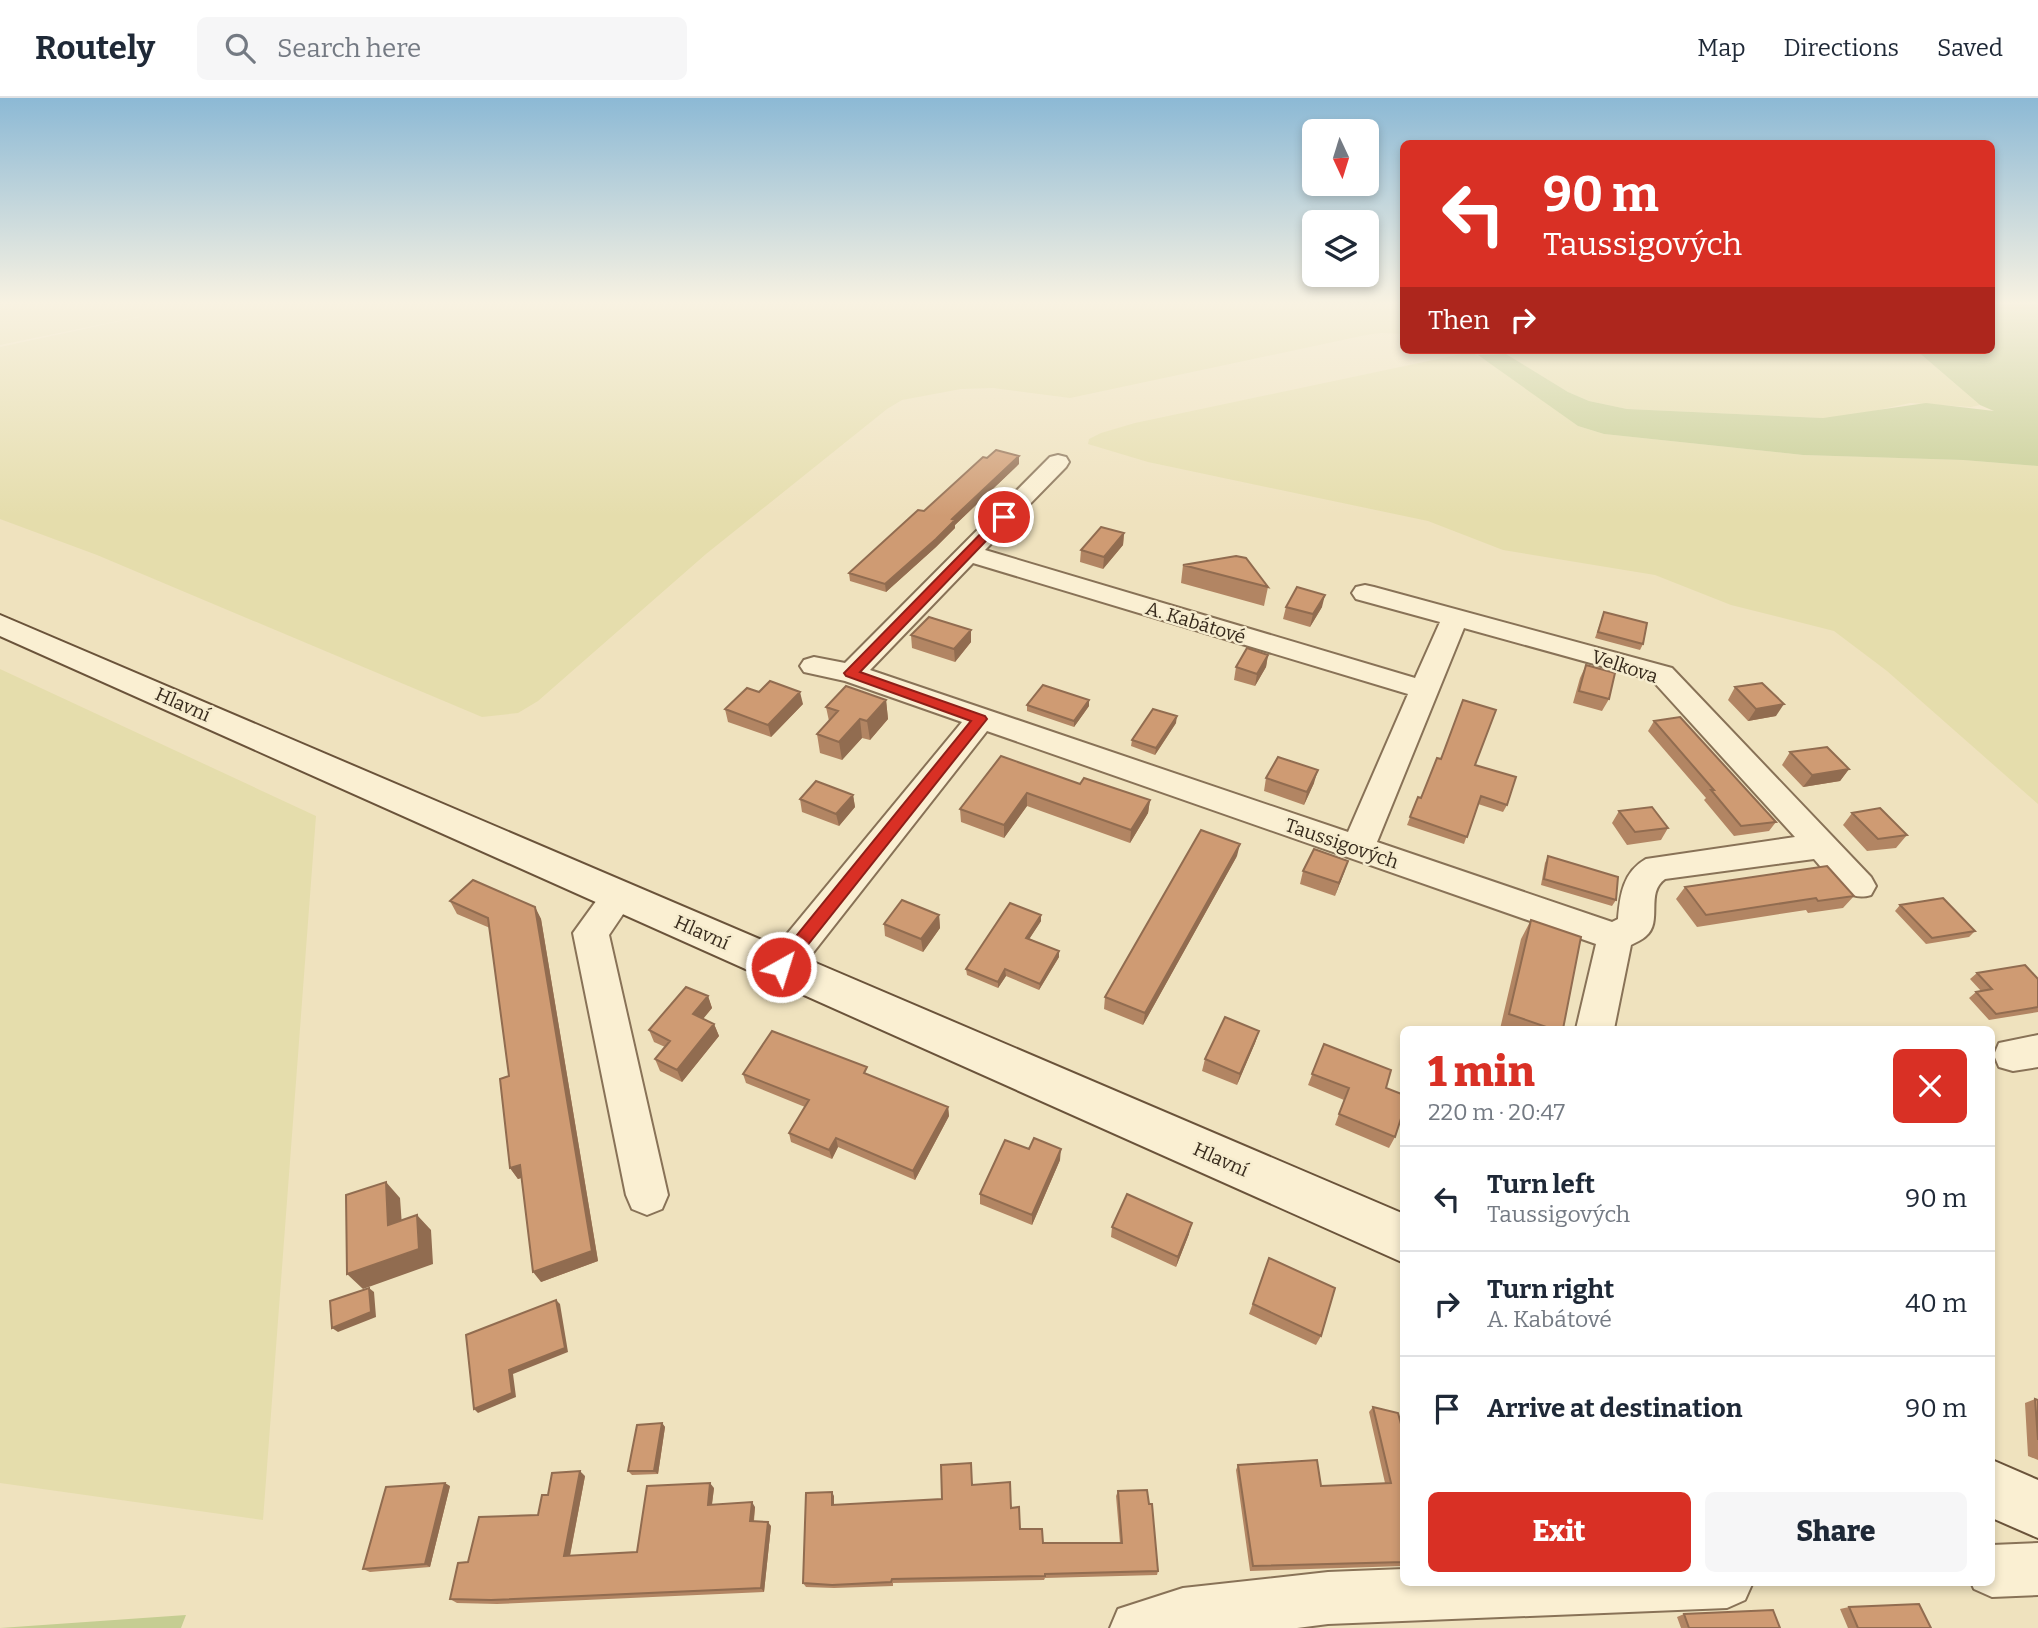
<!DOCTYPE html>
<html lang="en">
<head>
<meta charset="utf-8">
<style>
	:root { --surface:#fff; --page:#f6f6f7; --text:#1f2937; --muted:#747a83; --line:#e0e1e3; --accent:#d93025 }
	body { margin:0; font-family:Bitter,serif; background:var(--page); color:var(--text); height:100vh; display:flex; flex-direction:column; font-size:26px; white-space:nowrap }
	* { box-sizing:border-box; margin:0 }
	p { font-size:23px; color:var(--muted) }
	.icon { flex:none; width:38px; height:38px; fill:none; stroke:currentColor; stroke-width:2; stroke-linecap:round; stroke-linejoin:round }
	.map { position:relative; flex:1; overflow:hidden }
	.details { position:absolute; left:1400px; top:928px; width:595px; height:560px; display:flex; flex-direction:column; background:var(--surface); border-radius:10px; box-shadow:0 4px 10px #0003 }
	.details>* { flex:none }
	.top-card { position:absolute; left:1400px; top:42px; width:595px; height:214px; border-radius:10px; box-shadow:0 4px 10px #0003; background:#d93025; color:#fff; overflow:hidden }
	.needle { width:46px; rotate:176deg }
	.fabs { position:absolute; left:1302px; top:21px; display:grid; gap:14px }
	.fabs a { display:grid; place-items:center; width:77px; height:77px; border-radius:10px; background:var(--surface); box-shadow:0 4px 10px #0003; font-size:35px }
	.pin { position:absolute; display:grid; place-items:center; width:60px; height:60px; color:#fff; margin:-30px; border:4px solid #fff; border-radius:50%; box-shadow:0 2px 7px #0007 }
	.me { position:absolute; width:77px; margin:-38px; rotate:39deg; stroke-linejoin:round; filter:drop-shadow(0 0 5px #0008) }
	.turn { display:flex; align-items:center; gap:24px; height:147px; padding:0 28px; font-size:32px }
	.turn .icon { width:91px; height:91px; stroke-width:2.5 }
	.turn b { display:block; font-size:49px; line-height:60px }
	.then { display:flex; align-items:center; height:66px; padding:0 28px; background:#0003; gap:14px; font-size:26px }
	.round { display:grid; place-items:center; flex:none; width:74px; height:74px; border-radius:10px; background:var(--page) }
	.overview { display:flex; align-items:center; justify-content:space-between; height:119px; padding:0 28px }
	h1 { font-size:42px; font-weight:800; line-height:52px; color:var(--accent) }
	.button { display:flex; gap:14px; margin-top:auto; padding:14px 28px }
	.button a { flex:1; height:80px; border-radius:10px; background:var(--accent); color:#fff; font-size:28px; font-weight:800; line-height:80px; text-align:center }
	.button a+a { background:var(--page); color:var(--text) }
	ul { padding:0; list-style:none }
	li { display:flex; align-items:center; gap:21px; height:105px; padding:0 28px; border-top:2px solid var(--line) }
	li div { flex:1 }
	li b { display:block; font-size:26px }
	li em { font-style:normal }
	header { display:flex; align-items:center; gap:42px; box-sizing:border-box; height:98px; padding:0 35px; background:var(--surface); border-bottom:2px solid var(--line) }
	header strong { font-size:33px }
	nav { display:flex; gap:38px; margin-inline-start:auto; font-size:24px }
	.search { width:490px; height:63px; background:var(--page); display:flex; align-items:center; gap:18px; box-sizing:border-box; padding:0 24px; border-radius:10px; color:var(--muted); font-size:26px }
	.map>svg:first-child { display:block }
	.farmland { fill:#e5ddac }
	.green { fill:#c5cd92 }
	.lines { fill:none; stroke-linecap:round; stroke-linejoin:round }
	.street-casing { stroke:#887257; stroke-width:4 }
	.secondary-casing { stroke:#6a533a; stroke-width:4 }
	.street { fill:#faefd2; fill-rule:evenodd }
	.secondary { fill:#faefd2; fill-rule:evenodd }
	.wall { fill:#b28563 }
	.shaded-wall { fill:#916c50 }
	.building { fill:#cf9b73; stroke:#916c50; stroke-width:2 }
	.route { fill:#d93025; stroke:#8d1f18; stroke-width:2 }
	.labels { text-anchor:middle; stroke-width:5; stroke-linejoin:round; paint-order:stroke }
	.street-label { font-size:19px; fill:#372a1c; stroke:#f6ecce }
</style>
</head>
<body>
<header>
<strong>Routely</strong>
<div class="search"><svg class="icon" aria-label="search" viewBox="0 0 24 24"><circle cx="10" cy="10" r="6"/><path d="M15 15l6 6"/></svg>Search here</div>
<nav><a>Map</a><a>Directions</a><a>Saved</a></nav>
</header>
<div class="map">
<svg width="2038" height="1530" viewBox="0 0 2038 1530">
	<rect width="100%" height="100%" fill="#efe2be"/>
	<path class="farmland" d="M0,203H1403L1404,236L1381,235L1366,237L1070,300L993,290L961,291L902,302L887,311L706,456L538,603L518,615L482,619L97,457L0,421V249L167,213L0,247Z
		M1499,252H1916L1980,307L1971,309L1910,305L1851,318L1823,320L1627,311L1589,303L1568,294Z
		M1471,254L1494,267L1578,328L1604,336L1803,357L1963,362L2038,368V706L1887,573L1834,533L1731,507L1655,477L1503,452L1428,423L1148,364L1088,346L1089,341L1101,335L1135,325Z
		M0,571L316,718L263,1422L0,1385Z"/>
	<path class="green" d="M1992,203H2038V368L1963,362L1803,357L1604,336L1578,328L1478,257L1506,256L1568,294L1589,303L1627,311L1823,320L1926,305L1994,313L1980,307L1916,252H1992Z
		M186,1517L181,1530H0Z"/>
	<g class="lines">
		<g class="street-casing">
			<path id="street" d="M1058,357L1066,359L1069,364L1066,369L985,452L1415,580L1440,524L1356,501L1352,495L1356,489L1365,487L1374,489L1672,570L1871,779L1876,788L1871,797C1844,805 1830,779 1814,761L1665,781C1645,795 1663,824 1646,838C1642,842 1636,844 1631,847L1614,931H1576L1596,846L987,633L794,879L781,883L768,879L763,869L768,859L962,624L845,583L804,574L800,568L804,562L814,559L845,565L1050,359ZM973,465L1408,596L1348,734L870,572ZM1464,530L1652,582L1795,739L1646,761C1623,774 1620,797 1618,821L1612,824L1377,744Z
				M619,784L631,788L636,797L609,837L668,1097L662,1111L647,1117L632,1111L626,1097L573,835L607,788Z
				M2038,937V969L2013,973L1999,969L1994,957L1999,945Z
				M2038,1445V1497L1992,1499L1974,1491L1971,1484H1992V1447Z
				M1404,1471V1484H1753L1745,1502L1727,1510L1328,1526L1297,1530H1110L1118,1511L1183,1490L1328,1474Z"/>
		</g>
		<g class="secondary-casing">
			<path id="secondary" d="M0,517L1404,1116V1165L0,538Z
				M1992,1362L2038,1382V1440L1992,1420Z"/>
		</g>
		<use href="#street" class="street"/>
		<use href="#secondary" class="secondary"/>
	</g>
	<path class="wall" d="M1019,366L955,427V430L936,449L886,494L850,483L849,475L924,413Z
		M1124,435L1123,447L1103,471L1080,464L1081,452Z
		M1183,467L1268,489L1264,508L1181,485Z
		M1286,509H1322L1310,529L1283,521Z
		M1604,514L1643,546L1640,552L1595,540Z
		M911,537L971,544L955,564L912,550Z
		M1268,557L1266,569L1255,588L1234,582L1236,569Z
		M1586,567L1609,601L1602,613L1573,605L1580,580Z
		M1735,589L1776,618L1748,623L1728,602Z
		M886,602L888,621L870,642L862,640L842,662L820,655L817,636L829,623L826,609Z
		M803,606L771,639L728,624L725,611Z
		M1027,607L1089,608L1074,629L1027,613Z
		M1654,623L1776,724L1769,733L1734,738L1704,702L1706,700L1648,633Z
		M1176,625L1155,657L1131,648L1132,642Z
		M1790,654L1849,671L1840,683L1803,689L1782,667Z
		M1001,658L1080,686L1150,702L1148,715L1130,745L1027,708L1004,740L961,724L960,711Z
		M1475,667L1507,707L1503,714L1478,706L1464,746L1407,727L1418,699L1421,700Z
		M1266,680L1314,685L1304,707L1264,693Z
		M853,697L855,709L839,728L802,714L800,701Z
		M1619,713L1668,730L1661,742L1627,747L1612,725Z
		M1852,715L1907,737L1896,750L1867,753L1843,727Z
		M1237,758L1143,927L1104,911L1105,899Z
		M1548,758L1616,802L1612,808L1541,787L1545,765Z
		M1348,763L1335,798L1300,786L1303,773Z
		M1685,789L1854,798L1843,810L1808,815L1806,812L1697,829L1676,801Z
		M450,803L535,809L541,821L598,1163L541,1184L521,1080L518,1081L510,1070L509,978L490,830L457,816Z
		M1900,807L1975,833L1969,839L1926,846L1895,813Z
		M939,817L940,830L923,854L885,838L884,826Z
		M1041,817V823L1029,841L1059,859L1039,892L1006,878L998,890L967,877L966,871Z
		M1531,822L1563,931H1500L1521,841Z
		M1977,875L2038,881V914L1989,922L1969,900L1976,894L1981,893L1970,881Z
		M708,898L712,910L703,921L714,926L719,938L682,984L660,973L655,961L665,949L654,944L649,932Z
		M1259,933L1255,945L1237,987L1202,973L1205,961Z
		M1324,946L1386,990L1395,1039L1389,1050L1335,1027L1344,1002L1308,987Z
		M743,976L869,977L948,1009L949,1018L915,1082L838,1049L832,1061L791,1044L789,1035L805,1009L746,985Z
		M1060,1062L1032,1127L980,1106V1096Z
		M1112,1129L1189,1136L1176,1169L1111,1139Z
		M1269,1160L1321,1238L1316,1247L1249,1216Z
		M2035,1301L2038,1302V1362L2028,1358L2025,1305Z
		M1373,1309L1404,1337V1468L1250,1473L1236,1372L1238,1367L1321,1388L1385,1385L1369,1314Z
		M662,1325L665,1329L658,1376L632,1377L628,1373Z
		M585,1378L570,1458L637,1454L714,1390L712,1407L755,1409L754,1423L771,1428L764,1494L497,1506L457,1505L450,1501L468,1464L538,1417L548,1397Z
		M972,1387L1011,1410L1020,1431L1043,1445H1120L1116,1398L1118,1393L1158,1473L1157,1477L1045,1480L1044,1482L893,1485V1488L834,1490L806,1489L803,1485L834,1398V1407L942,1401Z
		M450,1388L430,1469L370,1474L363,1471Z
		M1849,1509L1931,1530H1848L1840,1511Z
		M1684,1516L1780,1530H1681L1677,1519Z"/>
	<path class="shaded-wall" d="M1019,358V366L955,427V430L936,449L886,494L885,486Z
		M1124,435L1123,447L1103,471L1104,459Z
		M1325,497L1322,509L1310,529L1313,516Z
		M971,532V544L955,564L954,551Z
		M1268,557L1266,569L1255,588L1257,576Z
		M800,594L803,606L771,639L768,627Z
		M886,602L888,621L870,642L867,623Z
		M1089,602V608L1074,629V623Z
		M1784,606L1776,618L1748,623L1756,611Z
		M1177,618L1176,625L1155,657L1156,650Z
		M860,621L862,640L842,662L839,644Z
		M1849,671L1840,683L1803,689L1812,677Z
		M1318,672L1314,685L1304,707L1307,694Z
		M1027,695V708L1004,740V727Z
		M853,697L855,709L839,728L836,716Z
		M1150,702L1148,715L1130,745L1131,732Z
		M1240,746L1237,758L1143,927L1145,915Z
		M1348,763L1344,775L1335,798L1339,785Z
		M535,809L541,821L598,1163L541,1184L533,1174Z
		M939,817L940,830L923,854L921,841Z
		M1041,817V823L1026,846V840Z
		M1059,853V859L1039,892L1040,886Z
		M1005,871L1006,878L998,890V884Z
		M708,898L712,910L697,928L693,916Z
		M714,926L719,938L682,984L677,972Z
		M1259,933L1255,945L1237,987L1240,976Z
		M948,1009L949,1018L915,1082L913,1073Z
		M836,1040L838,1049L832,1061L829,1052Z
		M1061,1051L1060,1062L1032,1127V1117Z
		M520,1067L527,1078L518,1081L510,1070Z
		M386,1084L400,1100L403,1142L388,1127Z
		M417,1117L431,1132L433,1166L363,1191L347,1176Z
		M1192,1125L1189,1136L1176,1169L1178,1159Z
		M369,1190L374,1194L376,1219L338,1234L332,1230Z
		M556,1202L560,1206L568,1254L513,1276L516,1299L478,1315L474,1311L509,1272Z
		M662,1325L665,1329L658,1376L654,1373Z
		M580,1373L585,1378L569,1462L564,1458Z
		M445,1385L450,1388L430,1469L425,1466Z
		M710,1385L714,1390L711,1412L708,1407Z
		M832,1394L834,1398V1411L832,1407Z
		M752,1404L755,1409L753,1428L750,1423Z
		M768,1424L771,1428L764,1494L761,1490Z"/>
	<path class="building" d="M996,352L1019,358L952,421L955,422L936,441L885,486L849,475L918,412L924,413L983,359L987,360Z
		M1101,429L1124,435L1104,459L1081,452Z
		M1236,458L1246,460L1268,489L1183,467Z
		M1297,489L1325,497L1313,516L1286,509Z
		M1604,514L1647,525L1643,546L1598,534Z
		M929,519L971,532L954,551L911,537Z
		M1247,550L1268,557L1257,576L1236,569Z
		M1586,567L1615,575L1609,601L1579,593Z
		M770,583L800,594L768,627L725,611L747,590L759,594Z
		M1762,585L1784,606L1756,611L1735,589Z
		M1043,587L1089,602L1074,623L1027,607Z
		M846,588L886,602L867,623L860,621L839,644L817,636L838,613L826,609Z
		M1463,602L1496,612L1475,667L1516,679L1507,707L1481,698L1467,739L1410,719L1418,699L1421,700L1437,660L1441,661Z
		M1153,611L1177,618L1156,650L1132,642Z
		M1680,619L1776,724L1741,728L1711,692H1714L1654,623Z
		M1827,649L1849,671L1812,677L1790,654Z
		M1001,658L1080,686L1084,680L1150,702L1131,732L1027,695L1004,727L960,711Z
		M1278,659L1318,672L1307,694L1266,680Z
		M816,683L853,697L836,716L800,701Z
		M1652,709L1668,730L1635,734L1619,713Z
		M1880,710L1907,737L1878,741L1852,715Z
		M1201,732L1240,746L1145,915L1105,899Z
		M1314,751L1348,763L1339,785L1303,773Z
		M1548,758L1618,779L1616,802L1544,781Z
		M1827,768L1854,798L1818,803L1816,800L1706,817L1685,789Z
		M473,782L535,809L592,1153L533,1174L520,1067L510,1070L500,981L509,978L488,820L450,803Z
		M1943,800L1975,833L1932,840L1900,807Z
		M902,802L939,817L921,841L884,826Z
		M1010,805L1041,817L1026,840L1059,853L1040,886L1005,871L998,884L966,871Z
		M1531,822L1581,839L1563,931H1552L1509,916Z
		M2025,867L2038,881V909L1996,916L1976,894L1992,891L1977,875Z
		M686,889L708,898L693,916L714,926L677,972L655,961L670,943L649,932Z
		M1225,919L1259,933L1240,976L1205,961Z
		M772,933L867,969L864,975L948,1009L913,1073L836,1040L829,1052L789,1035L809,1002L743,976Z
		M1324,946L1391,972L1386,990L1404,997V1011L1395,1039L1339,1016L1349,990L1312,976Z
		M1034,1040L1061,1051L1032,1117L980,1096L1005,1042L1029,1051Z
		M386,1084L388,1127L417,1117L419,1151L347,1176L346,1097Z
		M1127,1096L1192,1125L1178,1159L1112,1129Z
		M1269,1160L1335,1190L1321,1238L1253,1206Z
		M369,1190L371,1214L332,1230L330,1203Z
		M556,1202L565,1250L509,1272L512,1295L474,1311L466,1237Z
		M2035,1301L2038,1302V1342Z
		M1373,1309L1398,1315L1404,1337V1464L1253,1468L1238,1367L1317,1362L1321,1388L1391,1385Z
		M662,1325L654,1373H628L637,1327Z
		M971,1365L972,1387L1010,1384L1011,1410L1019,1409L1020,1431H1042L1043,1445H1122L1118,1393L1147,1392L1149,1406H1152L1158,1473L1045,1476V1478L892,1481L891,1484L832,1487L803,1485L806,1395L832,1394V1407L942,1401L941,1367Z
		M580,1373L564,1458L637,1454L647,1388L710,1385L708,1407L752,1404L750,1423L768,1424L761,1490L491,1502L450,1501L458,1465L468,1464L479,1419L538,1417L542,1397H548L552,1375Z
		M445,1385L425,1466L363,1471L386,1389Z
		M1919,1506L1931,1530H1858L1849,1509Z
		M1773,1512L1780,1530H1689L1684,1516Z"/>
	<linearGradient id="sky" x2="0" y2="1"><stop stop-color="#8cb9d5"/><stop offset="0.49" stop-color="#f8f2e2"/><stop offset="1" stop-color="#f8f2e2" stop-opacity="0"/></linearGradient>
	<rect width="2038" height="418" fill="url(#sky)"/>
	<path class="route" d="M1000,416L1009,419L860,574L985,618L987,621L787,873H775L772,869L775,864L971,623L846,578L844,575Z"/>
	<g class="labels">
		<g class="street-label">
			<text transform="translate(1196 524) rotate(17)" y="7">A. Kabátové</text>
			<text transform="translate(1625 568) rotate(18)" y="7">Velkova</text>
			<text transform="translate(183 606) rotate(24)" y="7">Hlavní</text>
			<text transform="translate(1342 745) rotate(19)" y="7">Taussigových</text>
			<text transform="translate(702 834) rotate(24)" y="7">Hlavní</text>
			<text transform="translate(1221 1061) rotate(24)" y="7">Hlavní</text>
		</g>
	</g>
</svg>
<div class="fabs">
<a><svg class="needle" viewBox="-14 -14 28 28"><path d="M0-13l5 13h-10z" fill="#e53935"/><path d="M0 13l5-13h-10z" fill="#747a83"/></svg></a>
<a><svg class="icon" aria-label="layers" viewBox="0 0 24 24"><path d="M12 4l9 5-9 5-9-5zM3 14l9 5 9-5"/></svg></a>
</div>
<div class="pin" style="left:1004px;top:419px;background:#d93025"><svg class="icon" aria-label="arrive" viewBox="0 0 24 24"><path d="M6 21V4h12l-3 4 3 4H6"/></svg></div>
<svg class="me" style="left:781px;top:869px" viewBox="-20 -20 40 40"><circle r="17" fill="#d93025" stroke="#fff" stroke-width="3"/><path d="M0-11L8 9 0 5-8 9z" fill="#fff"/></svg>
<div class="top-card">
<div class="turn"><svg class="icon" aria-label="left" viewBox="0 0 24 24"><path d="M17 20v-9H6M10 6l-5 5 5 5"/></svg><div><b>90 m</b>Taussigových</div></div>
<div class="then">Then<svg class="icon" aria-label="right" viewBox="0 0 24 24"><path d="M7 20v-9h11M14 6l5 5-5 5"/></svg></div>
</div>
<section class="details">
<div class="overview"><div><h1>1 min</h1><p>220 m · 20:47</p></div><a class="round" style="background:#d93025;color:#fff"><svg class="icon" aria-label="close" viewBox="0 0 24 24"><path d="M6 6l12 12M18 6L6 18"/></svg></a></div>
<ul>
<li><svg class="icon" aria-label="left" viewBox="0 0 24 24"><path d="M17 20v-9H6M10 6l-5 5 5 5"/></svg><div><b>Turn left</b><p>Taussigových</p></div><em>90 m</em></li>
<li><svg class="icon" aria-label="right" viewBox="0 0 24 24"><path d="M7 20v-9h11M14 6l5 5-5 5"/></svg><div><b>Turn right</b><p>A. Kabátové</p></div><em>40 m</em></li>
<li><svg class="icon" aria-label="arrive" viewBox="0 0 24 24"><path d="M6 21V4h12l-3 4 3 4H6"/></svg><div><b>Arrive at destination</b></div><em>90 m</em></li>
</ul>
<div class="button"><a>Exit</a><a>Share</a></div>
</section>
</div>
</body>
</html>
